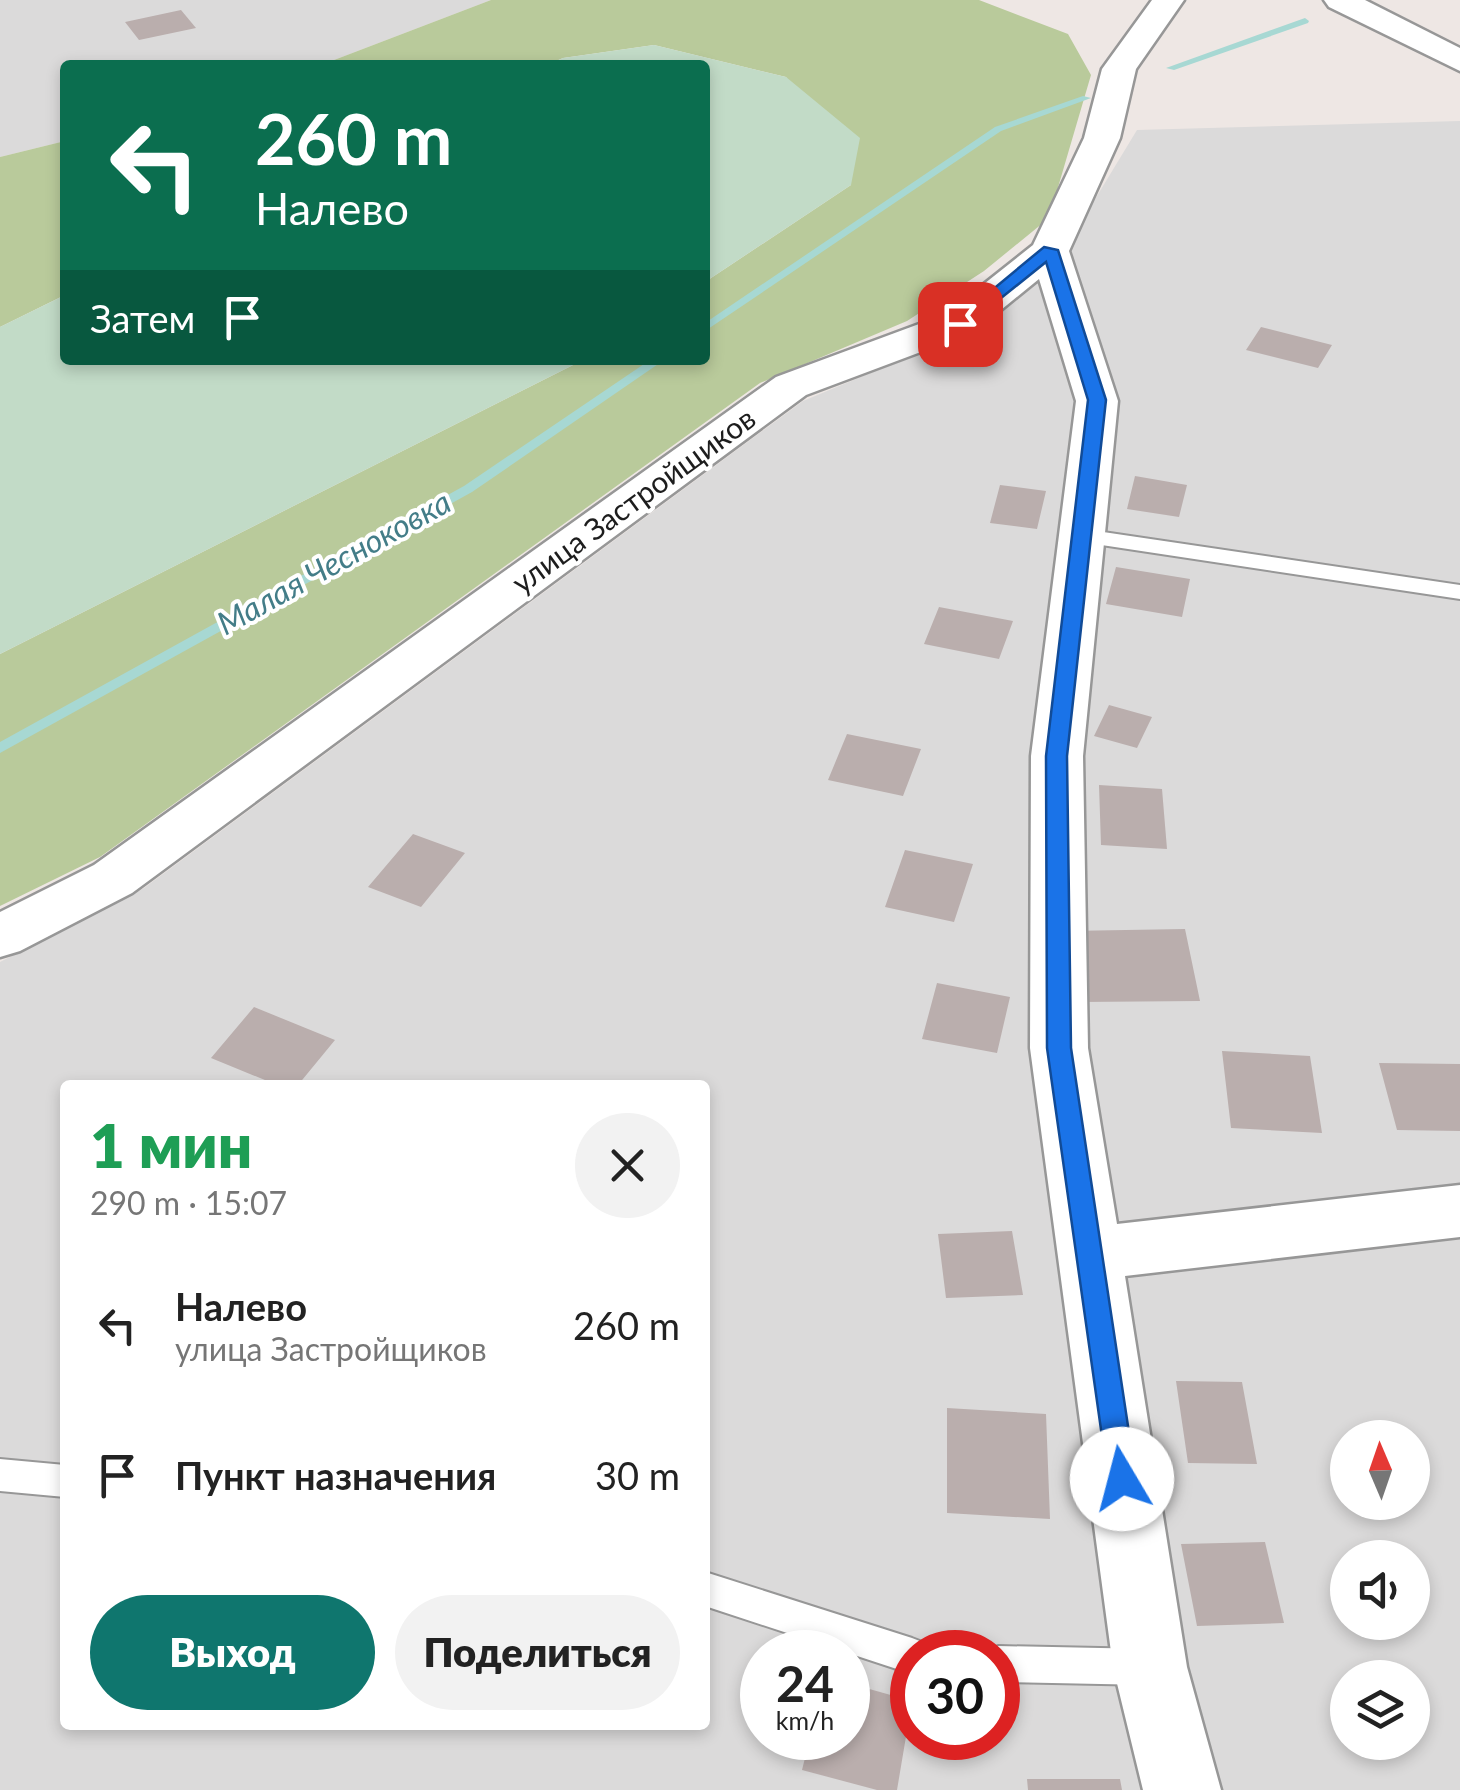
<!DOCTYPE html>
<html lang="ru">
<head>
<meta charset="utf-8">
<style>
	:root { --surface:#fff; --page:#f2f2f2; --text:#222; --muted:#767676; --accent:#0f766e }
	body { margin:0; font-family:Lato,sans-serif; background:var(--page); color:var(--text); height:100vh; display:flex; flex-direction:column; font-size:38px; white-space:nowrap }
	* { box-sizing:border-box; margin:0 }
	p { font-size:32px; color:var(--muted) }
	.icon { flex:none; width:55px; height:55px; fill:none; stroke:currentColor; stroke-width:2; stroke-linecap:round; stroke-linejoin:round }
	.map { position:relative; flex:1; overflow:hidden }
	.drawer { position:absolute; left:60px; top:1080px; width:650px; height:650px; display:flex; flex-direction:column; background:var(--surface); border-radius:10px; box-shadow:0 5px 15px #0003 }
	.drawer>* { flex:none }
	.guide { position:absolute; left:60px; top:60px; width:650px; height:305px; border-radius:10px; box-shadow:0 5px 15px #0003; background:#0b6e4f; color:#fff; overflow:hidden }
	.needle { width:65px; rotate:358deg }
	.controls { position:absolute; left:1330px; top:1420px; display:grid; gap:20px }
	.controls a { display:grid; place-items:center; width:100px; height:100px; border-radius:50%; background:var(--surface); box-shadow:0 5px 15px #0003; font-size:50px }
	.speed { position:absolute; left:740px; top:1630px; display:flex; gap:20px; font-size:50px; font-weight:700; text-align:center }
	.speed>* { display:grid; place-content:center; width:130px; height:130px; border-radius:50%; background:var(--surface); box-shadow:0 5px 15px #0003; line-height:1 }
	.speed small { font-size:25px; font-weight:400 }
	.speed .limit { border:15px solid #d22; background:#fff; color:#111 }
	.pin { position:absolute; display:grid; place-items:center; width:85px; height:85px; color:#fff; margin:-42px; border-radius:20px; box-shadow:0 5px 15px #0006 }
	.me { position:absolute; width:110px; margin:-55px; rotate:352deg; stroke-linejoin:round; filter:drop-shadow(0 0 8px #0008) }
	.turn { display:flex; align-items:center; gap:35px; height:210px; padding:0 30px; font-size:45px }
	.turn .icon { width:130px; height:130px; stroke-width:2.5 }
	.turn b { display:block; font-size:70px; line-height:85px }
	.then { display:flex; align-items:center; height:95px; padding:0 30px; background:#0003; gap:20px; font-size:38px }
	.round { display:grid; place-items:center; flex:none; width:105px; height:105px; border-radius:52px; background:var(--page) }
	.overview { display:flex; align-items:center; justify-content:space-between; height:170px; padding:0 30px }
	h1 { font-size:60px; font-weight:800; line-height:75px; color:#1e9e55 }
	.primary-button { display:flex; gap:20px; margin-top:auto; padding:20px 30px }
	.primary-button a { flex:1; height:115px; border-radius:60px; background:var(--accent); color:#fff; font-size:40px; font-weight:800; line-height:115px; text-align:center }
	.primary-button a+a { background:var(--page); color:var(--text) }
	ul { padding:0; list-style:none }
	li { display:flex; align-items:center; gap:30px; height:150px; padding:0 30px }
	li div { flex:1 }
	li b { display:block; font-size:38px }
	li em { font-style:normal }
	.map>svg:first-child { display:block }
	.residential { fill:#dbdada; fill-rule:evenodd }
	.forest { fill:#b9ca9b }
	.wetland { fill:#c2dbc7 }
	.lines { fill:none; stroke-linecap:round; stroke-linejoin:round }
	.stream { fill:#a7d8d3; fill-rule:evenodd }
	.building { fill:#baaead }
	.service-casing { stroke:#979797; stroke-width:4 }
	.minor-casing { stroke:#979797; stroke-width:5 }
	.tertiary-casing { stroke:#979797; stroke-width:5 }
	.service { fill:#fff; fill-rule:evenodd }
	.minor { fill:#fff; fill-rule:evenodd }
	.tertiary { fill:#fff; fill-rule:evenodd }
	.route { fill:#1a73e8; stroke:#114b97; stroke-width:2.5 }
	.labels { text-anchor:middle; stroke-width:8; stroke-linejoin:round; paint-order:stroke }
	.street-label { font-size:30px; fill:#1d1d1d; stroke:#fff }
	.water-label { font-size:32px; font-style:italic; fill:#437d88; stroke:#fff }
</style>
</head>
<body>
<div class="map">
<svg width="1460" height="1790" viewBox="0 0 1460 1790">
	<rect width="100%" height="100%" fill="#eee7e4"/>
	<path class="residential" d="M0,0H491L321,65H65V141L0,157Z
		M1460,121V1790H0V962L144,888L803,401L986,325L1066,247L1137,130ZM65,1085H705V1725H65ZM1348,1438H1412V1502H1348ZM1348,1558H1412V1622H1348ZM762,1652H848V1738H762ZM912,1652H998V1738H912ZM1348,1678H1412V1742H1348Z"/>
	<path class="forest" d="M491,0H979L1068,34L1091,75L1049,218L984,271L907,321L760,383L100,857L0,906V654L583,360H705V282L851,185L786,77L654,45L563,58L547,65H321Z
		M65,141V295L0,327V157Z"/>
	<path class="wetland" d="M654,45L786,77L860,138L851,185L705,282V65H547L563,58Z
		M65,295V360H583L0,654V327Z"/>
	<g class="lines">
		<path class="stream" d="M1305,18L1309,21L1308,23L1174,70L1166,68Z
			M1083,96L1091,98L1001,131L705,331V323L995,127Z
			M650,360H664L472,492L0,753V742L464,486Z"/>
	</g>
	<path class="building" d="M181,10L196,28L139,40L125,22Z
		M1261,327L1332,345L1318,368L1246,350Z
		M1135,476L1187,485L1179,517L1127,509Z
		M1000,485L1046,491L1037,529L990,523Z
		M1116,567L1190,579L1182,617L1106,604Z
		M939,607L1013,621L999,659L924,644Z
		M1109,705L1152,717L1137,748L1094,736Z
		M847,734L921,749L903,796L828,780Z
		M1099,785L1162,789L1167,849L1101,845Z
		M413,834L465,853L421,907L368,887Z
		M905,850L973,864L954,922L885,907Z
		M1185,929L1200,1001L1080,1002L1067,931Z
		M937,983L1010,997L997,1053L922,1039Z
		M254,1007L335,1040L298,1085H277L211,1058Z
		M1222,1051L1310,1056L1322,1133L1231,1128Z
		M1379,1063L1460,1064V1131L1397,1130Z
		M1012,1231L1023,1295L946,1298L938,1234Z
		M1176,1381L1242,1382L1257,1464L1188,1463Z
		M947,1408L1046,1414L1050,1519L947,1513Z
		M1265,1542L1284,1623L1197,1626L1181,1544Z
		M848,1683L912,1701L897,1790H877L802,1770L810,1738H848Z
		M1027,1779H1120L1122,1790H1028Z"/>
	<g class="lines">
		<g class="service-casing">
			<path id="service" d="M1083,529L1460,585V599L1075,541L1072,536Z
				M0,1459L65,1465V1497L0,1491Z
				M705,1572L912,1638L925,1643L929,1652H912V1674L705,1606Z
				M998,1646L1149,1649L1162,1654L1168,1667L1162,1680L1149,1685L998,1682V1652H984Z"/>
		</g>
		<g class="minor-casing">
			<path id="minor" d="M1152,0H1184L1136,69L1120,138L1069,251L1118,401L1083,756L1088,1048L1117,1224L1460,1185V1237L1125,1276L1187,1667L1221,1790H1143L1113,1667L1030,1048L1031,756L1076,401L1039,279L974,332L806,395L132,893L20,951L0,957V912L94,865L776,377L946,314L1033,245L1084,138L1102,69Z"/>
		</g>
		<g class="tertiary-casing">
			<path id="tertiary" d="M1324,0H1365L1460,48V71L1329,7Z"/>
		</g>
		<use href="#service" class="service"/>
		<use href="#minor" class="minor"/>
		<use href="#tertiary" class="tertiary"/>
	</g>
	<path class="route" d="M1044,247L1058,250L1106,400L1067,756L1071,1048L1136,1479L1132,1489L1122,1492L1112,1489L1108,1479L1047,1048L1046,756L1088,400L1046,262L965,327L951,324Z"/>
	<g class="labels">
		<g class="street-label">
			<text transform="translate(634 501) rotate(-36)" y="10">улица Застройщиков</text>
		</g>
		<g class="water-label">
			<text transform="translate(334 563) rotate(-29)" y="11">Малая Чесноковка</text>
		</g>
	</g>
</svg>
<div class="controls">
<a><svg class="needle" viewBox="-14 -14 28 28"><path d="M0-13l5 13h-10z" fill="#e53935"/><path d="M0 13l5-13h-10z" fill="#767676"/></svg></a>
<a><svg class="icon" aria-label="sound" viewBox="0 0 24 24"><path d="M4 9h4l5-4v14l-5-4H4zM17 9q2 3 0 6"/></svg></a>
<a><svg class="icon" aria-label="layers" viewBox="0 0 24 24"><path d="M12 4l9 5-9 5-9-5zM3 14l9 5 9-5"/></svg></a>
</div>
<div class="speed"><div>24<small>km/h</small></div><div class="limit">30</div></div>
<div class="pin" style="left:960px;top:324px;background:#d93025"><svg class="icon" aria-label="arrive" viewBox="0 0 24 24"><path d="M6 21V4h12l-3 4 3 4H6"/></svg></div>
<svg class="me" style="left:1122px;top:1479px" viewBox="-20 -20 40 40"><circle r="19" fill="#fff"/><path d="M0-13L10 11 0 6-10 11z" fill="#1a73e8"/></svg>
<div class="guide">
<div class="turn"><svg class="icon" aria-label="left" viewBox="0 0 24 24"><path d="M17 20v-9H6M10 6l-5 5 5 5"/></svg><div><b>260 m</b>Налево</div></div>
<div class="then">Затем<svg class="icon" aria-label="arrive" viewBox="0 0 24 24"><path d="M6 21V4h12l-3 4 3 4H6"/></svg></div>
</div>
<section class="drawer">
<div class="overview"><div><h1>1 мин</h1><p>290 m · 15:07</p></div><a class="round"><svg class="icon" aria-label="close" viewBox="0 0 24 24"><path d="M6 6l12 12M18 6L6 18"/></svg></a></div>
<ul>
<li><svg class="icon" aria-label="left" viewBox="0 0 24 24"><path d="M17 20v-9H6M10 6l-5 5 5 5"/></svg><div><b>Налево</b><p>улица Застройщиков</p></div><em>260 m</em></li>
<li><svg class="icon" aria-label="arrive" viewBox="0 0 24 24"><path d="M6 21V4h12l-3 4 3 4H6"/></svg><div><b>Пункт назначения</b></div><em>30 m</em></li>
</ul>
<div class="primary-button"><a>Выход</a><a>Поделиться</a></div>
</section>
</div>
</body>
</html>
